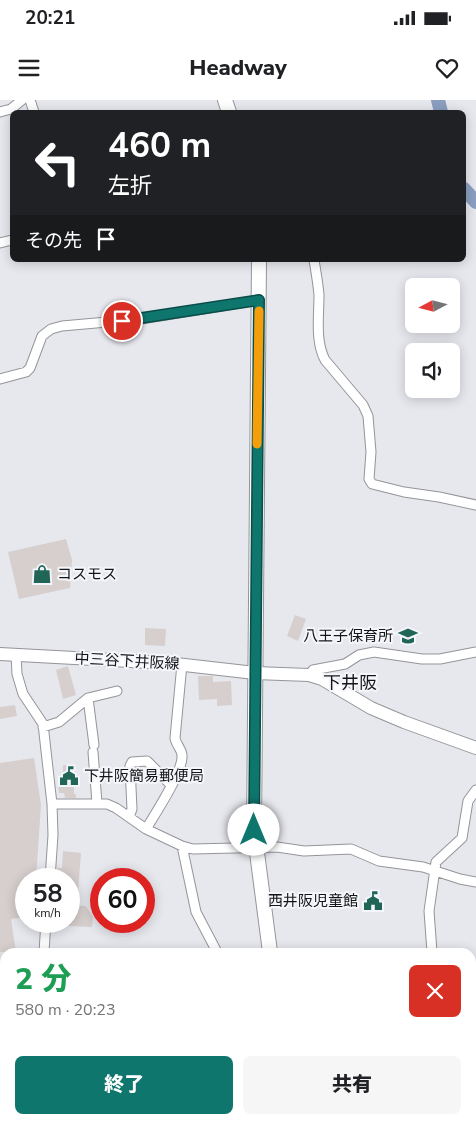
<!DOCTYPE html>
<html lang="ja">
<head>
<meta charset="utf-8">
<style>
	:root { --surface:#fff; --page:#f6f6f6; --text:#202124; --muted:#757577; --accent:#0f766e }
	body { margin:0; font-family:"Nunito Sans","Noto Sans JP",sans-serif; background:var(--page); color:var(--text); height:100vh; display:flex; flex-direction:column; font-size:19px; white-space:nowrap }
	* { box-sizing:border-box; margin:0 }
	p { font-size:16px; color:var(--muted) }
	.icon { flex:none; width:28px; height:28px; fill:none; stroke:currentColor; stroke-width:2; stroke-linecap:round; stroke-linejoin:round }
	.map { position:relative; flex:1; overflow:hidden }
	.side { position:absolute; left:0px; top:848px; width:476px; height:176px; display:flex; flex-direction:column; background:var(--surface); border-radius:15px 15px 0 0; box-shadow:0 2px 12px #0003 }
	.side>* { flex:none }
	.top-card { position:absolute; left:10px; top:10px; width:456px; height:152px; border-radius:8px; box-shadow:0 2px 12px #0003; background:#202124; color:#fff; overflow:hidden }
	.needle { width:32px; rotate:263deg }
	.tools { position:absolute; left:405px; top:178px; display:grid; gap:10px }
	.tools a { display:grid; place-items:center; width:55px; height:55px; border-radius:8px; background:var(--surface); box-shadow:0 2px 12px #0003; font-size:25px }
	.speed { position:absolute; left:15px; top:768px; display:flex; gap:10px; font-size:25px; font-weight:700; text-align:center }
	.speed>* { display:grid; place-content:center; width:65px; height:65px; border-radius:50%; background:var(--surface); box-shadow:0 2px 12px #0003; line-height:1 }
	.speed small { font-size:12px; font-weight:400 }
	.speed .limit { border:8px solid #d22; background:#fff; color:#111 }
	.pin { position:absolute; display:grid; place-items:center; width:42px; height:42px; color:#fff; margin:-21px; border:2px solid #fff; border-radius:50%; box-shadow:0 1px 5px #0007 }
	.me { position:absolute; width:55px; margin:-28px; rotate:0deg; stroke-linejoin:round; filter:drop-shadow(0 0 4px #0008) }
	.turn { display:flex; align-items:center; gap:18px; height:105px; padding:0 15px; font-size:22px }
	.turn .icon { width:65px; height:65px; stroke-width:2.5 }
	.turn b { display:block; font-size:35px; line-height:42px }
	.then { display:flex; align-items:center; height:48px; padding:0 15px; background:#0003; gap:10px; font-size:19px }
	.round { display:grid; place-items:center; flex:none; width:52px; height:52px; border-radius:8px; background:var(--page) }
	.headline { display:flex; align-items:center; justify-content:space-between; height:85px; padding:0 15px }
	h1 { font-size:30px; font-weight:800; line-height:38px; color:#1e9e55 }
	.button { display:flex; gap:10px; margin-top:auto; padding:10px 15px }
	.button a { flex:1; height:58px; border-radius:8px; background:var(--accent); color:#fff; font-size:20px; font-weight:800; line-height:58px; text-align:center }
	.button a+a { background:var(--page); color:var(--text) }
	.status { display:flex; justify-content:space-between; align-items:center; height:35px; padding:0 25px; background:var(--surface); direction:ltr }
	.status svg { height:14px; fill:currentColor }
	header { display:flex; justify-content:space-between; align-items:center; height:65px; padding:0 15px; background:var(--surface); font-size:22px; font-weight:800 }
	.map>svg:first-child { display:block }
	.lines { fill:none; stroke-linecap:round; stroke-linejoin:round }
	.river { stroke:#8a9fc1; stroke-width:14 }
	.building { fill:#d6cfce }
	.minor-casing { stroke:#93959a; stroke-width:11 }
	.secondary-casing { stroke:#93959a; stroke-width:14 }
	.primary-casing { stroke:#93959a; stroke-width:16 }
	.minor { stroke:#fff; stroke-width:9 }
	.secondary { stroke:#fff; stroke-width:12 }
	.primary { stroke:#fff; stroke-width:14 }
	.route-casing { stroke:#0a4d48; stroke-width:12 }
	.route { stroke:#0f766e; stroke-width:9 }
	.slow { stroke:#f59e0b; stroke-width:9 }
	.labels { text-anchor:middle; stroke-width:4; stroke-linejoin:round; paint-order:stroke }
	.poi-label { font-size:15px; fill:#151517; stroke:#f4f6fb; text-anchor:start }
	.street-label { font-size:15px; fill:#151517; stroke:#f4f6fb }
	.quarter-label { font-size:18px; fill:#151517; stroke:#f4f6fb }
</style>
</head>
<body>
<div class="status"><b>20:21</b><svg viewBox="0 0 49 12"><path d="M0 12V9h3v3zM5 12V6h3v6zM10 12V3h3v9zM15 12V0h3v12zM26 1h20v11H26zM47 4h2v5h-2z"/></svg></div>
<header><svg class="icon" aria-label="menu" viewBox="0 0 24 24"><path d="M4 6h16M4 12h16M4 18h16"/></svg>Headway<svg class="icon" aria-label="heart" viewBox="0 0 24 24"><path d="M12 20l-8-8c-3-5 5-10 8-4 3-6 11-1 8 4z"/></svg></header>
<div class="map">
<svg width="476" height="1023" viewBox="0 0 476 1023">
	<rect width="100%" height="100%" fill="#e7e8ee"/>
	<g class="lines">
		<path class="river" d="M438,0L441,12
			M464,89L476,102"/>
	</g>
	<path class="building" d="M66,439L72,460L70,488L19,499L8,452Z
		M295,515L306,519L298,541L287,536Z
		M145,528L166,529L165,546L145,545Z
		M68,566L76,595L63,599L56,570Z
		M198,576H213V582L231,581L232,605L217,606V599L199,600Z
		M15,605L17,616L0,619V607Z
		M34,658L41,705L36,779H26V783L20,784L25,817L11,819L16,852H0V663Z
		M63,665H71V673H74V694H76V698H65L64,693H59L58,685L63,684Z
		M63,751L81,753L78,793L69,792V779H56L57,768H62Z
		M69,805L86,806L93,817L92,827L69,826Z"/>
	<g class="lines">
		<g class="minor-casing">
			<path id="minor" d="M30,0L34,12
				M0,12L11,9L22,0
				M0,143L12,140
				M314,160C316,172 318,183 319,195C319,216 315,241 325,260L363,305L368,316L371,352L369,379L372,384L404,392L439,397L476,405
				M0,279L26,272L30,268L42,236L51,229L62,226L141,219L259,200
				M16,555L17,574L23,594L43,624L52,704L53,735L50,779
				M309,575L313,570L345,564L359,555L374,552L422,559H440L476,552
				M88,598L117,591
				M43,627L59,622L88,598L94,645
				M93,652L97,703
				M52,704H107L116,708L146,729L182,746L193,749L277,747L304,751L351,749L379,761L423,767L460,779L476,782
				M129,717L132,709L130,666L132,662L147,661L171,685
				M146,729C155,714 183,672 182,656C182,649 176,645 175,638L182,564
				M182,746L196,812L217,852
				M44,852L46,821
				M432,852L429,811L436,762L462,738L468,701L476,690
				M0,899H5
				M52,1019L53,1023
				M166,1019L168,1023
				M333,1019L348,1023
				M379,1019V1023
				M457,1019L476,1020
				M220,1023L221,1019
				M303,1023L322,1019
				M403,1023L446,1019"/>
		</g>
		<g class="secondary-casing">
			<path id="secondary" d="M0,554L167,563L255,573L309,575L322,579L371,608L404,622L476,648"/>
		</g>
		<g class="primary-casing">
			<path id="primary" d="M225,0L229,12
				M259,160L254,730L270,852
				M294,1019L295,1023"/>
		</g>
		<use href="#minor" class="minor"/>
		<use href="#secondary" class="secondary"/>
		<use href="#primary" class="primary"/>
	</g>
	<g class="lines">
		<g class="route-casing">
			<path id="route" d="M122,221L259,200L254,730"/>
		</g>
		<use href="#route" class="route"/>
		<path class="slow" d="M257,344L259,211"/>
	</g>
	<defs>
		<g id="shop-bare" transform="scale(1.5)"><path d="M-5-2.5h2.3a2.7 3.5 0 0 1 5.4 0H5L5.5 6h-11ZM-1.5-2.5h3a1.5 2.3 0 0 0-3 0Z" fill="#216557" stroke="#f4f6fb" stroke-width="2.5" paint-order="stroke"/></g>
		<g id="school-bare" transform="scale(1.5)"><path d="M0-5L7-2L0 1L-7-2ZM-4 1L0 2.5L4 1V4Q0 6-4 4Z" fill="#216557" stroke="#f4f6fb" stroke-width="2.5" paint-order="stroke"/></g>
		<g id="civic-bare" transform="scale(1.5)"><path d="M-.6-6.5H3V-4.5H.6V-3L4-1V1h2V6H-6V1h2V-1L-.6-3ZM-1.2 2.5V6h2.4V2.5Z" fill="#216557" stroke="#f4f6fb" stroke-width="2.5" paint-order="stroke"/></g>
	</defs>
	<g fill-rule="evenodd">
		<use href="#shop-bare" x="42" y="474"/>
		<use href="#school-bare" x="408" y="536"/>
		<use href="#civic-bare" x="69" y="676"/>
		<use href="#civic-bare" x="373" y="801"/>
	</g>
	<g class="labels">
		<g class="poi-label">
			<text x="57" y="479">コスモス</text>
			<text x="393" y="541" text-anchor="end">八王子保育所</text>
			<text x="84" y="681">下井阪簡易郵便局</text>
			<text x="358" y="806" text-anchor="end">西井阪児童館</text>
		</g>
		<g class="street-label">
			<text transform="translate(127 561) rotate(3)" y="5">中三谷下井阪線</text>
		</g>
		<g class="quarter-label">
			<text x="350" y="589">下井阪</text>
		</g>
	</g>
</svg>
<div class="tools">
<a><svg class="needle" viewBox="-14 -14 28 28"><path d="M0-13l5 13h-10z" fill="#e53935"/><path d="M0 13l5-13h-10z" fill="#757577"/></svg></a>
<a><svg class="icon" aria-label="sound" viewBox="0 0 24 24"><path d="M4 9h4l5-4v14l-5-4H4zM17 9q2 3 0 6"/></svg></a>
</div>
<div class="speed"><div>58<small>km/h</small></div><div class="limit">60</div></div>
<div class="pin" style="left:122px;top:221px;background:#d93025"><svg class="icon" aria-label="arrive" viewBox="0 0 24 24"><path d="M6 21V4h12l-3 4 3 4H6"/></svg></div>
<svg class="me" style="left:254px;top:730px" viewBox="-20 -20 40 40"><circle r="19" fill="#fff"/><path d="M0-13L10 11 0 6-10 11z" fill="#0f766e"/></svg>
<div class="top-card">
<div class="turn"><svg class="icon" aria-label="left" viewBox="0 0 24 24"><path d="M17 20v-9H6M10 6l-5 5 5 5"/></svg><div><b>460 m</b>左折</div></div>
<div class="then">その先<svg class="icon" aria-label="arrive" viewBox="0 0 24 24"><path d="M6 21V4h12l-3 4 3 4H6"/></svg></div>
</div>
<section class="side">
<div class="headline"><div><h1>2 分</h1><p>580 m · 20:23</p></div><a class="round" style="background:#d93025;color:#fff"><svg class="icon" aria-label="close" viewBox="0 0 24 24"><path d="M6 6l12 12M18 6L6 18"/></svg></a></div>
<div class="button"><a>終了</a><a>共有</a></div>
</section>
</div>
</body>
</html>
